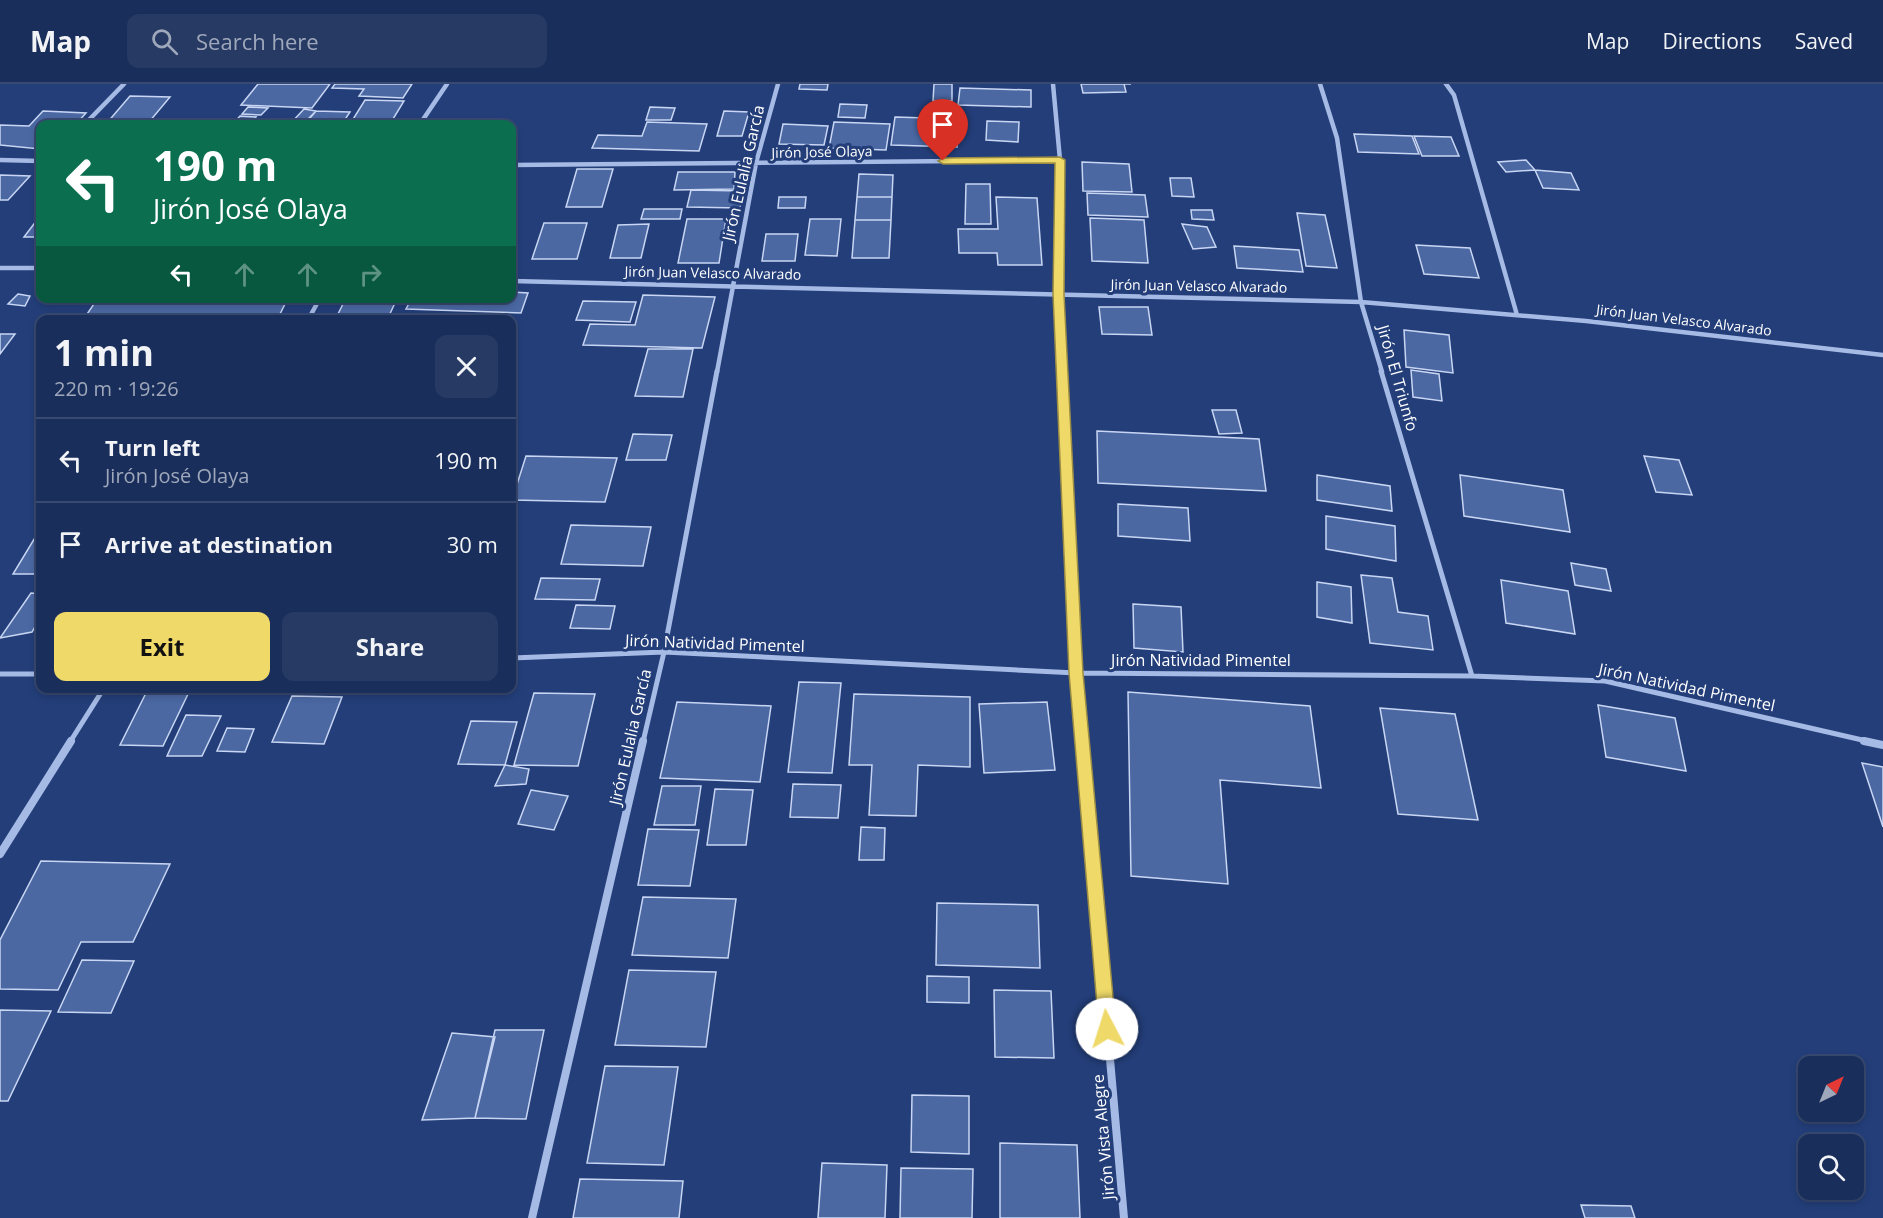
<!DOCTYPE html>
<html lang="en">
<head>
<meta charset="utf-8">
<style>
	:root { --surface:#1a2e5b; --page:#273a64; --text:#f1f3f6; --muted:#9fa8bb; --line:#384a71; --accent:#efd969 }
	body { margin:0; font-family:"Open Sans",sans-serif; background:var(--page); color:var(--text); height:100vh; display:flex; flex-direction:column; font-size:22px; white-space:nowrap }
	* { box-sizing:border-box; margin:0 }
	p { font-size:20px; color:var(--muted) }
	.icon { flex:none; width:33px; height:33px; fill:none; stroke:currentColor; stroke-width:2; stroke-linecap:round; stroke-linejoin:round }
	.map { position:relative; flex:1; overflow:hidden }
	.panel { position:absolute; left:36px; top:231px; width:480px; height:378px; display:flex; flex-direction:column; background:var(--surface); border-radius:12px; box-shadow:0 3px 9px #0003,0 0 0 2px var(--line) }
	.panel>* { flex:none }
	.hud { position:absolute; left:36px; top:36px; width:480px; height:183px; border-radius:12px; box-shadow:0 3px 9px #0003,0 0 0 2px var(--line); background:#0b6e4f; color:#fff; overflow:hidden }
	.needle { width:39px; rotate:43deg }
	.fabs { position:absolute; left:1798px; top:972px; display:grid; gap:12px }
	.fabs a { display:grid; place-items:center; width:66px; height:66px; border-radius:12px; background:var(--surface); box-shadow:0 3px 9px #0003,0 0 0 2px var(--line); font-size:30px }
	.pin { position:absolute; display:grid; place-items:center; width:51px; height:51px; color:#fff; margin:-62px -26px; border-radius:50% 50% 50% 0; rotate:-45deg; box-shadow:0 0 6px #0007 }
	.pin .icon { rotate:45deg }
	.me { position:absolute; width:66px; margin:-33px; rotate:355deg; stroke-linejoin:round; filter:drop-shadow(0 0 4px #0008) }
	.turn { display:flex; align-items:center; gap:21px; height:126px; padding:0 18px; font-size:27px }
	.turn .icon { width:78px; height:78px; stroke-width:2.5 }
	.turn b { display:block; font-size:42px; line-height:51px }
	.lanes { display:flex; align-items:center; height:57px; padding:0 18px; background:#0003; justify-content:center; gap:30px; direction:ltr }
	.lanes .off { opacity:.35 }
	.round { display:grid; place-items:center; flex:none; width:63px; height:63px; border-radius:12px; background:var(--page) }
	.headline { display:flex; align-items:center; justify-content:space-between; height:102px; padding:0 18px }
	h1 { font-size:36px; font-weight:700; line-height:45px }
	.primary-button { display:flex; gap:12px; margin-top:auto; padding:12px 18px }
	.primary-button a { flex:1; height:69px; border-radius:12px; background:var(--accent); color:#111; font-size:24px; font-weight:700; line-height:69px; text-align:center }
	.primary-button a+a { background:var(--page); color:var(--text) }
	ul { padding:0; list-style:none }
	li { display:flex; align-items:center; gap:18px; height:84px; padding:0 18px; border-top:2px solid var(--line) }
	li div { flex:1 }
	li b { display:block; font-size:22px }
	li em { font-style:normal }
	header { display:flex; align-items:center; gap:36px; box-sizing:border-box; height:84px; padding:0 30px; background:var(--surface); border-bottom:2px solid var(--line) }
	header strong { font-size:28px }
	nav { display:flex; gap:33px; margin-inline-start:auto; font-size:21px }
	.search { width:420px; height:54px; background:var(--page); display:flex; align-items:center; gap:15px; box-sizing:border-box; padding:0 21px; border-radius:12px; color:var(--muted); font-size:22px }
	.map>svg:first-child { display:block }
	.building { fill:#4b68a3; stroke:#c8d6f3; stroke-width:1.5 }
	.lines { fill:none; stroke-linecap:round; stroke-linejoin:round }
	.minor-far2 { stroke:#a5bae4; stroke-width:4.5 }
	.minor-far1 { stroke:#a5bae4; stroke-width:5 }
	.minor { stroke:#a5bae4; stroke-width:8 }
	.route { fill:#efd969; stroke:#9b8d44; stroke-width:1.5 }
	.labels { text-anchor:middle; stroke-width:6; stroke-linejoin:round; paint-order:stroke }
	.far-street-label { font-size:14px; fill:#fff; stroke:#233e79 }
	.street-label { font-size:16px; fill:#fff; stroke:#233e79 }
</style>
</head>
<body>
<header>
<strong>Map</strong>
<div class="search"><svg class="icon" aria-label="search" viewBox="0 0 24 24"><circle cx="10" cy="10" r="6"/><path d="M15 15l6 6"/></svg>Search here</div>
<nav><a>Map</a><a>Directions</a><a>Saved</a></nav>
</header>
<div class="map">
<svg width="1883" height="1134" viewBox="0 0 1883 1134">
	<rect width="100%" height="100%" fill="#233e79"/>
	<path class="building" d="M258,0H330L312,24L241,21Z
		M335,0H412L403,14L359,12L364,5L332,4Z
		M800,0H828L827,6L799,5Z
		M934,0H952V17H933Z
		M1081,0H1131H1124L1126,8L1083,9Z
		M960,4L1031,6V23L958,21Z
		M130,12L170,13L149,38L183,39L106,40Z
		M365,16L404,17L390,40H350Z
		M840,20L867,21L865,34L838,33Z
		M939,21H956L955,34L938,33Z
		M248,23L268,24L261,31L242,30Z
		M650,23L675,24L671,36H646Z
		M304,25L316,27L303,40H290Z
		M43,27L86,29L76,40H40V65L0,61V41L29,42Z
		M316,27L350,28L342,40H305Z
		M724,27L749,28L742,52H717Z
		M240,32L256,33L250,40H233Z
		M895,33L959,35L957,63L891,61Z
		M987,37L1019,38L1018,58L986,56Z
		M647,38L707,40L699,67L592,64L598,51L642,52Z
		M834,38L890,40L886,66L829,64Z
		M783,40L828,42L824,61L779,60Z
		M1354,50L1412,52L1419,70L1358,68Z
		M1414,52L1451,53L1459,72H1422Z
		M1526,76L1535,86L1506,88L1498,78Z
		M1082,78L1129,80L1132,108L1083,107Z
		M577,85H613L602,123H566Z
		M1535,86L1571,89L1579,106L1543,104Z
		M678,88H735L734,105L674,106Z
		M859,90L893,91L892,113H857Z
		M0,91L30,92L8,116H0Z
		M1170,94H1191L1194,113L1172,112Z
		M966,100H990L991,140H965Z
		M691,106L743,107L740,124L687,123Z
		M1087,109L1145,111L1148,133L1088,131Z
		M779,113H806L805,124H778Z
		M857,113H892L891,136H855Z
		M996,113L1037,114L1042,181H998L997,169H959L958,145H998Z
		M644,125H682L680,135H641Z
		M1191,126H1212L1214,136L1192,135Z
		M1297,129L1325,131L1337,184L1306,182Z
		M40,132V153H24Z
		M1090,134L1144,136L1148,179L1092,177Z
		M687,135H726L719,179H678Z
		M810,135H841L837,172L805,171Z
		M855,136H891L889,174H852Z
		M544,139H587L577,175H532Z
		M649,140L641,174H610L618,141Z
		M1182,140L1207,143L1216,163L1193,165Z
		M766,150H798L795,177H762Z
		M1416,161L1470,164L1479,194L1424,190Z
		M1234,162L1299,166L1303,188L1237,184Z
		M512,208L528,209L521,229L406,225L412,214H512Z
		M18,210L30,212L25,222L8,220Z
		M643,211L715,213L702,264L583,261L590,240L635,241Z
		M98,214H288L277,236H83Z
		M583,217L636,218L630,238L576,236Z
		M344,218L395,219L387,236H335Z
		M1099,223H1148L1152,251L1102,250Z
		M1404,246L1449,251L1453,289L1406,283Z
		M0,250H15L0,270Z
		M648,265H693L683,313L635,312Z
		M1411,286L1439,290L1442,317L1413,313Z
		M1212,326H1236L1242,349L1219,350Z
		M1097,347L1259,355L1266,407L1098,399Z
		M633,350L672,351L666,376H626Z
		M526,372L617,374L605,418L512,416Z
		M1644,372L1679,376L1692,411L1656,408Z
		M1317,391L1390,402L1392,427L1317,416Z
		M1460,391L1563,406L1570,448L1464,432Z
		M1118,420L1188,424L1190,457L1118,452Z
		M1326,432L1395,442L1396,477L1326,465Z
		M571,441L651,443L643,482L561,480Z
		M36,452H40V490H13Z
		M1571,479L1606,485L1611,507L1575,501Z
		M1361,491L1392,494L1398,528L1428,532L1433,566L1370,559Z
		M541,494L600,495L595,516L535,515Z
		M1501,496L1568,507L1575,550L1506,539Z
		M1317,498L1351,503L1352,539L1317,533Z
		M31,509L40,510V534L32,548L0,554Z
		M1133,520L1181,523L1183,568L1134,564Z
		M576,521L615,522L610,545L570,544Z
		M799,598L841,599L832,689L788,688Z
		M147,607L189,608L163,662L120,661Z
		M1128,608L1310,622L1321,704L1220,696L1228,800L1131,792Z
		M534,609L595,610L578,682L514,681Z
		M854,610L970,613V683L918,681L916,732L869,731L872,681H849Z
		M292,612L342,613L324,660L272,658Z
		M677,618L771,622L760,698L660,694Z
		M1047,618L1055,686L984,689L979,620Z
		M1598,621L1675,634L1686,687L1606,673Z
		M1380,624L1455,630L1478,736L1398,730Z
		M186,631L221,632L202,672H167Z
		M471,637L517,638L505,681L458,680Z
		M227,644L254,645L245,668L217,667Z
		M1862,679L1883,683V743Z
		M505,681L529,685L526,700L495,702Z
		M793,700L841,701L838,734L790,733Z
		M662,702H701L695,741H654Z
		M715,705L753,706L746,761H707Z
		M531,706L568,712L554,746L518,740Z
		M861,743L885,744L884,776H859Z
		M648,745L699,746L690,802L638,801Z
		M41,777L170,780L133,858H81L58,906L0,905V856Z
		M643,813L736,815L728,874L632,871Z
		M937,819L1038,821L1040,884L936,881Z
		M82,876L134,877L111,929L58,928Z
		M629,886L716,888L706,963L615,961Z
		M927,892L969,893V919L927,918Z
		M994,906L1051,907L1054,974L995,973Z
		M0,926L51,927L8,1017H0Z
		M495,946H544L526,1035L475,1034Z
		M452,949L495,953L475,1034L422,1036Z
		M605,982L678,983L664,1081L587,1079Z
		M912,1011L969,1012V1070L911,1068Z
		M1000,1059L1077,1061L1080,1134H1000Z
		M822,1079L887,1081L885,1134H818Z
		M901,1084L973,1085L972,1134H900Z
		M580,1095L683,1097L679,1134H573Z
		M1581,1121L1631,1122L1635,1134H1585Z"/>
	<g class="lines">
		<path class="minor-far2" d="M1053,0L1060,76L1058,210L1062,288
			M1320,0L1337,54L1361,218L1382,288
			M1446,0L1454,11L1517,231
			M85,40L124,0
			M420,40L447,0
			M0,76L40,77
			M512,81L1060,76
			M0,184H40
			M512,197L1361,218L1586,237L1883,271
			M308,236L320,214
			M717,288L756,79L778,0"/>
		<path class="minor-far1" d="M1062,287L1076,589L1082,658
			M1381,287L1472,592
			M512,574L664,568L1076,589L1472,592L1605,597L1871,658
			M0,590H40
			M70,658L104,604
			M643,658L664,568L717,287"/>
		<path class="minor" d="M1082,657L1124,1134
			M1864,657L1883,661
			M0,770L71,657
			M532,1134L643,657"/>
	</g>
	<path class="route" d="M1060,73L1065,76L1064,210L1083,589L1116,945L1113,951L1107,953L1101,951L1099,945L1069,589L1053,210L1055,79L943,80L938,77L943,74Z"/>
	<g class="labels">
		<g class="far-street-label">
			<text transform="translate(822 68) rotate(-1)" y="5">Jirón José Olaya</text>
			<text transform="translate(713 189) rotate(1)" y="5">Jirón Juan Velasco Alvarado</text>
			<text transform="translate(1199 202) rotate(1)" y="5">Jirón Juan Velasco Alvarado</text>
			<text transform="translate(1684 236) rotate(7)" y="5">Jirón Juan Velasco Alvarado</text>
		</g>
		<g class="street-label">
			<text transform="translate(743 89) rotate(-77)" y="6">Jirón Eulalia García</text>
			<text transform="translate(1398 294) rotate(74)" y="6">Jirón El Triunfo</text>
			<text transform="translate(715 559) rotate(2)" y="6">Jirón Natividad Pimentel</text>
			<text x="1201" y="582">Jirón Natividad Pimentel</text>
			<text transform="translate(1687 603) rotate(12)" y="6">Jirón Natividad Pimentel</text>
			<text transform="translate(630 653) rotate(-77)" y="6">Jirón Eulalia García</text>
			<text transform="translate(1103 1053) rotate(-95)" y="6">Jirón Vista Alegre</text>
		</g>
	</g>
</svg>
<div class="fabs">
<a><svg class="needle" viewBox="-14 -14 28 28"><path d="M0-13l5 13h-10z" fill="#e53935"/><path d="M0 13l5-13h-10z" fill="#9fa8bb"/></svg></a>
<a><svg class="icon" aria-label="search" viewBox="0 0 24 24"><circle cx="10" cy="10" r="6"/><path d="M15 15l6 6"/></svg></a>
</div>
<div class="pin" style="left:943px;top:77px;background:#d93025"><svg class="icon" aria-label="arrive" viewBox="0 0 24 24"><path d="M6 21V4h12l-3 4 3 4H6"/></svg></div>
<svg class="me" style="left:1107px;top:945px" viewBox="-20 -20 40 40"><circle r="19" fill="#fff"/><path d="M0-13L10 11 0 6-10 11z" fill="#efd969"/></svg>
<div class="hud">
<div class="turn"><svg class="icon" aria-label="left" viewBox="0 0 24 24"><path d="M17 20v-9H6M10 6l-5 5 5 5"/></svg><div><b>190 m</b>Jirón José Olaya</div></div>
<div class="lanes"><svg class="icon" aria-label="left" viewBox="0 0 24 24"><path d="M17 20v-9H6M10 6l-5 5 5 5"/></svg><svg class="icon off" aria-label="ahead" viewBox="0 0 24 24"><path d="M12 20V5M6 11l6-6 6 6"/></svg><svg class="icon off" aria-label="ahead" viewBox="0 0 24 24"><path d="M12 20V5M6 11l6-6 6 6"/></svg><svg class="icon off" aria-label="right" viewBox="0 0 24 24"><path d="M7 20v-9h11M14 6l5 5-5 5"/></svg></div>
</div>
<section class="panel">
<div class="headline"><div><h1>1 min</h1><p>220 m · 19:26</p></div><a class="round"><svg class="icon" aria-label="close" viewBox="0 0 24 24"><path d="M6 6l12 12M18 6L6 18"/></svg></a></div>
<ul>
<li><svg class="icon" aria-label="left" viewBox="0 0 24 24"><path d="M17 20v-9H6M10 6l-5 5 5 5"/></svg><div><b>Turn left</b><p>Jirón José Olaya</p></div><em>190 m</em></li>
<li><svg class="icon" aria-label="arrive" viewBox="0 0 24 24"><path d="M6 21V4h12l-3 4 3 4H6"/></svg><div><b>Arrive at destination</b></div><em>30 m</em></li>
</ul>
<div class="primary-button"><a>Exit</a><a>Share</a></div>
</section>
</div>
</body>
</html>
